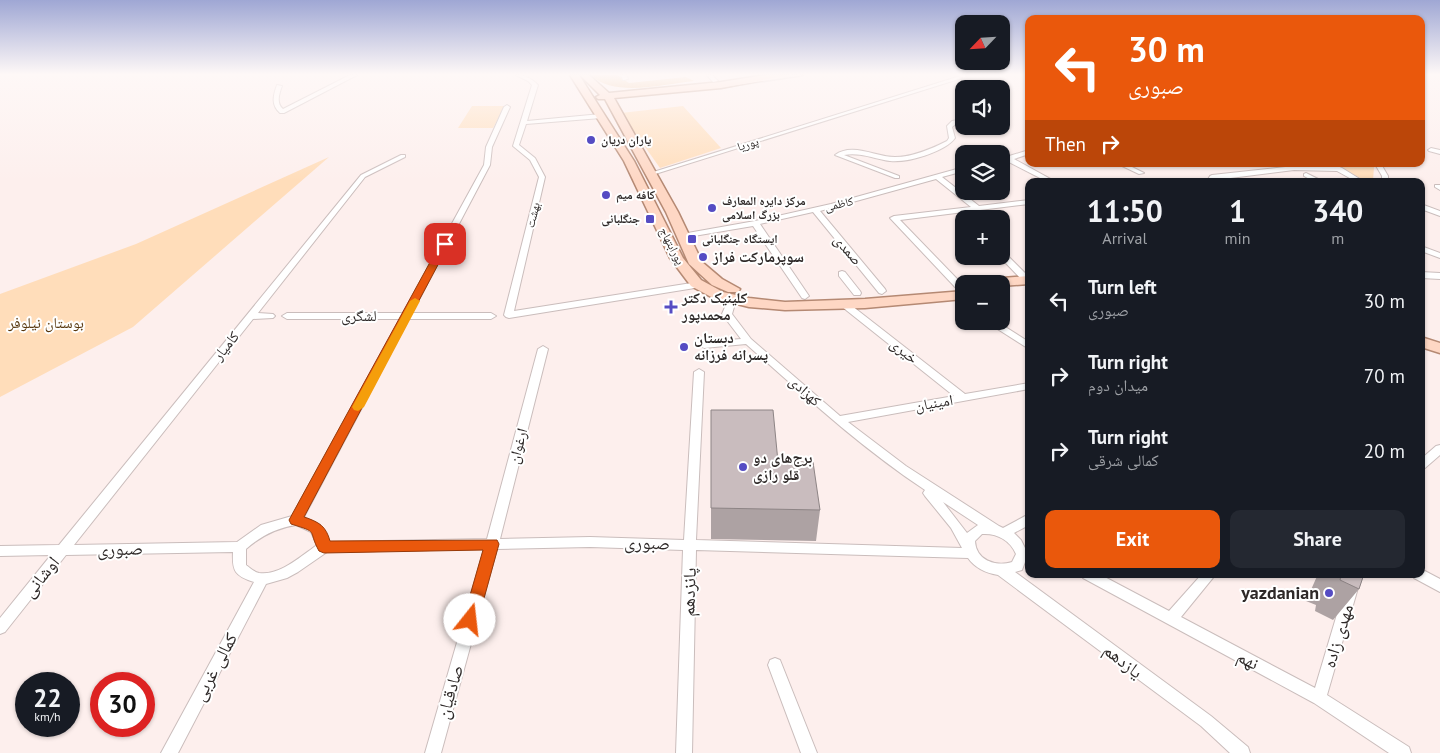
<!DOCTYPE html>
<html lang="en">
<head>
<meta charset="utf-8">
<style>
	:root { --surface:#171b24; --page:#242831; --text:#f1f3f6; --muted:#9ea1a6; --accent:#ea580c }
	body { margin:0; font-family:"PT Sans","Noto Naskh Arabic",sans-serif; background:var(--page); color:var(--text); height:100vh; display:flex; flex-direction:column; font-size:19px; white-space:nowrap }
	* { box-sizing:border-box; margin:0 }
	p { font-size:16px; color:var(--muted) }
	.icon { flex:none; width:28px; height:28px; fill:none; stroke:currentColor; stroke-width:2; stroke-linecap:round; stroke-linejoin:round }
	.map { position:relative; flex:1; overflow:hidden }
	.panel { position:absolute; left:1025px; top:178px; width:400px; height:400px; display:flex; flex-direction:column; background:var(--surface); border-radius:10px; box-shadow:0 1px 4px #0004 }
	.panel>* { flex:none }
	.top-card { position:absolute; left:1025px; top:15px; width:400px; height:152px; border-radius:10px; box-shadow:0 1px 4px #0004; background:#ea580c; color:#fff; overflow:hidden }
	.needle { width:32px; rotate:245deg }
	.fabs { position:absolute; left:955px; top:15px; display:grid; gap:10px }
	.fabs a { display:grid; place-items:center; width:55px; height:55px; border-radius:10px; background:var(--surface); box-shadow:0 1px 4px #0004; font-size:25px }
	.speed { position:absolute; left:15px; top:672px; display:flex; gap:10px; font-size:25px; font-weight:700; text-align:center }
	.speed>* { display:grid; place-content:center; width:65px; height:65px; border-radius:50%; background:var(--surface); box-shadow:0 1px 4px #0004; line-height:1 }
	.speed small { font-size:12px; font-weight:400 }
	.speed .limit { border:8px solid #d22; background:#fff; color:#111 }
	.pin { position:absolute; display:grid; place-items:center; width:42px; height:42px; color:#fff; margin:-21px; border-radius:10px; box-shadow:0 2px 8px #0006 }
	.me { position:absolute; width:55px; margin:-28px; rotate:16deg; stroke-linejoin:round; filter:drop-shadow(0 0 4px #0008) }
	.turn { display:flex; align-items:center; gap:18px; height:105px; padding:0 20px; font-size:22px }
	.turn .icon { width:65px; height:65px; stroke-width:2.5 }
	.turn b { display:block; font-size:35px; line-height:42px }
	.then { display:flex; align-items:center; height:48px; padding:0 20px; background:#0003; gap:10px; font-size:19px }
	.eta { display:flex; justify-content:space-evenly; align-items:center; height:85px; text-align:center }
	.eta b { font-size:30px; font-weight:600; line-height:35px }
	.action { display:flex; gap:10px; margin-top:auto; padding:10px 20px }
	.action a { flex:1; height:58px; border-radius:10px; background:var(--accent); color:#fff; font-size:20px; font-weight:600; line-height:58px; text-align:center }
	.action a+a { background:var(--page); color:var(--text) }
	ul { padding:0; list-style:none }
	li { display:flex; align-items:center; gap:15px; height:75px; padding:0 20px }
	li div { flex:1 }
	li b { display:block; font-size:19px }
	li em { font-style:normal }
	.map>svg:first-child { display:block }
	.green { fill:#ffddba }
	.forest { fill:#e9b983 }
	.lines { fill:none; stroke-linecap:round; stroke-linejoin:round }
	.street-casing { stroke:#cabdbc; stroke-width:2 }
	.secondary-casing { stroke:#cabdbc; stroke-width:3 }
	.primary-casing { stroke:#b58973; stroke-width:3 }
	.street { fill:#fff; fill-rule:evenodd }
	.secondary { fill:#feebe1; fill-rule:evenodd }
	.primary { fill:#fed7c4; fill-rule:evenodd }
	.wall { fill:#ada2a3 }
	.building { fill:#c9bcbe; stroke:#8d8485 }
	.route { fill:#ea580c; stroke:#983908 }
	.slow { fill:#f59e0b }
	.poi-dot { fill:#554cc3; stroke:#fff; stroke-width:2 }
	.labels { text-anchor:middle; stroke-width:4; stroke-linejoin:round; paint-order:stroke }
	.far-poi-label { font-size:12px; font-weight:bold; fill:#2e2928; stroke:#fff; text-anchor:start }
	.far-street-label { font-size:12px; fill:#2e2928; stroke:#fff }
	.street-label { font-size:15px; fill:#2e2928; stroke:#fff }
	.poi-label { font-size:15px; font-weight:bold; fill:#2e2928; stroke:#fff; text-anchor:start }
	.park-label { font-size:15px; fill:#57360c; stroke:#fff }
	.near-street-label { font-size:18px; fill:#2e2928; stroke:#fff }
	.near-poi-label { font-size:18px; font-weight:bold; fill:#2e2928; stroke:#fff; text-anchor:end }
</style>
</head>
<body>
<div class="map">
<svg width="1440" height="753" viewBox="0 0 1440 753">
	<rect width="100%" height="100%" fill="#fdefed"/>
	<path class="green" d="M472,106H505L493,128H458Z
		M683,106L721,148L660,168L621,113Z
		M329,157L133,327L0,397V294L136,244Z
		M1347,164H1367L1374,167L1373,181H1365L1337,165Z"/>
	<path class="forest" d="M591,75H617L629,83L686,77L694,81C664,84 614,98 591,75Z"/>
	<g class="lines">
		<g class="street-casing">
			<path id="street" d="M350,75H357L284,113H280C271,105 273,96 277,85L282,86C279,94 276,103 283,109Z
				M516,75C525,75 531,78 538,85L527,121L601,114L604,116L601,118L526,124L519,145L535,158L545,177L514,311L698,282L701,283L702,285L701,287L509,318L506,317L504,315L539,177L530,160L513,146L532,85L528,81Z
				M621,75H626L628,79L623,80Z
				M707,75H712L718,81L713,82Z
				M957,77L962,78L652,175L647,174Z
				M507,105L510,107L492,147L490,165L412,313H491L496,316L491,319H409L304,517L320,525L329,542L487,539L538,349L543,346L548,349L500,539L590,537L684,540L694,372L699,369L704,372L696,540L962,548L951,528L925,496L923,493L925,490C860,447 804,395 746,344L704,348L699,345L704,342L741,339L722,314L728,300L732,297L736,300L732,314L751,339L840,416L954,396L841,306L840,304L841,302H847L965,394L1029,383V389L848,422L906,466L999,526L1003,528L1029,514V525L1014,533L1021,540L1028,554L1022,570L1015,572L1211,716L1248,747L1250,753H1230L1201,726L998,575C986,573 975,568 968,558L696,550L692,753H676L683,550L590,547L497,549L441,753H425L484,549L327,552L298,572L287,578L266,584L178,753H161L254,582C235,576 232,571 233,552L66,555L5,632L0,634V618L51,555L0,556V546L59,545L361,175L401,155H405V157L365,177L258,313L273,314L275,316L273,318L253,319L74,545L237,542L261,525L292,516L400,319H287L282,316L287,313H403L484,165L486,147L504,107ZM943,502L978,525L967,533ZM296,525L311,532L317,545C301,556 280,576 259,573C254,572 250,568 246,565V549C261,536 276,528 296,525ZM982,534C997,533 1010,540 1016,554L1012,562C995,567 976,560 975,541Z
				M964,119V123L956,124L952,127L955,138C945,152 907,163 890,161C875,159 860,152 844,155L899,176V178H895L835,155C852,142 876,157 895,157C913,157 931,149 947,141L949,138L947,126L952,121Z
				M1431,148L1440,150V154L1429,151L1428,150Z
				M1029,150V154L1014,159L1054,181H1046L1003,159L1006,157Z
				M1118,164H1126L1144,173L1139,174Z
				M1375,164H1381L1388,176V181H1382V176Z
				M1335,165L1342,168L1363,181H1355L1337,171L1294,170L1207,181L1210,176L1212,175L1294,166L1332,167Z
				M964,167V171L942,177L979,206L1029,200V204L900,220L961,283L962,285L961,287H955L890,218L894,216L971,207L936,179L820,211L885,289L886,291L882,294L879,293L813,212L760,224L809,296L805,299L802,298L753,226L682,238L678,236L682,234L755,221L831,204Z
				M1306,173L1320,180L1321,181H1313L1304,176V174Z
				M1435,185H1440V190L1435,187Z
				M1421,204L1440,211V216L1421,209Z
				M1421,246L1440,253V258L1421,251Z
				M1001,252H1004L1029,277V282H1024L999,256H1001Z
				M842,271L845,272L860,291L861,293L860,295H854L839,276V272Z
				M1421,272L1440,273V279L1421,278Z
				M985,321H996L1029,342V349Z
				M1440,445V455L1425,468L1421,469V459L1436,446Z
				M1421,569L1440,579V592L1414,578L1413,574H1421Z
				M1082,574H1099L1169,611L1202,574H1216L1181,617L1315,688L1349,574H1362L1327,695L1409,747L1411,753H1389L1314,703L1083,578Z
				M775,658L780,660L782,665L817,753H801L768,665L770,660Z"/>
		</g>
		<g class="secondary-casing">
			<path id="secondary" d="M779,75H803L723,87L719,85L723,83Z"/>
		</g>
		<g class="primary-casing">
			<path id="primary" d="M570,75H579L581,78L634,161L683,258L701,280L723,292L749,298L785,302L865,299L964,291V299L865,308L785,310L749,307L713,298L691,286L670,258L624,161Z
				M580,75H589L609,93L721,82L766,75H788L721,88L614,98L678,212L702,262L722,279L740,289L738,292H728L712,285L689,264L666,212L605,99H598L596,97L600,95Z
				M1029,276V284L1001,286V284H970L977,280Z
				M1421,337L1440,343V353L1421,347Z"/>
		</g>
		<use href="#street" class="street"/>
		<use href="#secondary" class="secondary"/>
		<use href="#primary" class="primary"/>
	</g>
	<path class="wall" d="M778,462L820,510L816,541L711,539V508Z
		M1318,574H1364L1359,589L1333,620L1315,611L1316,605L1306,601Z"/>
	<path class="building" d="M711,410H773L778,462H813L820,510L711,508Z
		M1339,574H1364L1359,589L1340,580L1341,575Z"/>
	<linearGradient id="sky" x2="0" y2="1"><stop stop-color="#9fa7d4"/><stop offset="0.41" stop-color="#fef8f7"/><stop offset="1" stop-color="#fef8f7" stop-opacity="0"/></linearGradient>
	<rect width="1440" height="181" fill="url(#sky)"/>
	<path class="route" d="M445,241L449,244L304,517C319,522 326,526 330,541L497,540L499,544L478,620L476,625L470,627L465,625L463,620L483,550L324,553L319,551C307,529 320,533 291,524L289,520L440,244Z"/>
	<path class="slow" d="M415,298L420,301L364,407L358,411L354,410L352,407L410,301Z"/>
	<g class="poi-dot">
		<circle cx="591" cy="140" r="5"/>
		<circle cx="606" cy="195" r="5"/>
		<circle cx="712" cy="208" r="5"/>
		<rect x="645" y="214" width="10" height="10" rx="2.5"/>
		<rect x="687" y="234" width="10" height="10" rx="2.5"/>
		<circle cx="703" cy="257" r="5"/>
		<path d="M668.5 299.5h5v5h5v5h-5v5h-5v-5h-5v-5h5z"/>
		<circle cx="684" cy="347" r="5"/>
		<circle cx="743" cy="467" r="5"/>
		<circle cx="1329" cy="593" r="5"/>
	</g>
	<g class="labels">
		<g class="far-poi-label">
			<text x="601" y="144">یاران دریان</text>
			<text x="616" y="199">کافه میم</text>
			<text x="722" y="205">مرکز دایره المعارف<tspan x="722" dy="14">بزرگ اسلامی</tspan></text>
			<text x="640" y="223" text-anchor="end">جنگلبانی</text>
			<text x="702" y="243">ایستگاه جنگلبانی</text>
		</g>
		<g class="far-street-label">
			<text transform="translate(748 144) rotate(-17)" y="4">پوریا</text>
			<text transform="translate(839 204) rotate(-13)" y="4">کاظمی</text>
			<text transform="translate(533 215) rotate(-76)" y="4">بهشت</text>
			<text transform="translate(672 246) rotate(63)" y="4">پورابتهاج</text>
		</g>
		<g class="street-label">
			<text transform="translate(848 250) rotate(50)" y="5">صمدی</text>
			<text x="359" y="321">لشگری</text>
			<text transform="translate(226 346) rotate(-51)" y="5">کامیار</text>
			<text transform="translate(904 351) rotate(39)" y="5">خیری</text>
			<text transform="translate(805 391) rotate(42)" y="5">کهزادی</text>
			<text transform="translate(934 403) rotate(-10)" y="5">امینیان</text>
			<text transform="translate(518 446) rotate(-75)" y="5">ارغوان</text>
		</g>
		<g class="poi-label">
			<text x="713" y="262">سوپرمارکت فراز</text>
			<text x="682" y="303">کلینیک دکتر<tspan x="682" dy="17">محمدپور</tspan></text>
			<text x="694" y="343">دبستان<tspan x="694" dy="17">پسرانه فرزانه</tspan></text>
			<text x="753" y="463">برج‌های دو<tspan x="753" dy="17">قلو رازی</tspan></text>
		</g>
		<g class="park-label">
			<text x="46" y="328">بوستان نیلوفر</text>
		</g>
		<g class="near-street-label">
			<text transform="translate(647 543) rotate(1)" y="6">صبوری</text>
			<text transform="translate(120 549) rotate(-1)" y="6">صبوری</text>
			<text transform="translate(41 577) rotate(-51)" y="6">اوشانی</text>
			<text transform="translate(689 592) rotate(-88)" y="6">پانزدهم</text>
			<text transform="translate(1338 636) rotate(-73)" y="6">مهدی زاده</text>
			<text transform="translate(1248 660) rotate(28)" y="6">نهم</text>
			<text transform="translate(1123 661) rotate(38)" y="6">یازدهم</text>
			<text transform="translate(215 667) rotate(-62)" y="6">کمالی غربی</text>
			<text transform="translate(450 692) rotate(-74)" y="6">صادقیان</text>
		</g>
		<g class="near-poi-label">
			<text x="1319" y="599">yazdanian</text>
		</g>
	</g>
</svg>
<div class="fabs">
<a><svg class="needle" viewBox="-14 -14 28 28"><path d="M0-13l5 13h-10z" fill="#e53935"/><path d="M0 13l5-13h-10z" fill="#9ea1a6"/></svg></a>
<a><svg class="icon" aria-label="sound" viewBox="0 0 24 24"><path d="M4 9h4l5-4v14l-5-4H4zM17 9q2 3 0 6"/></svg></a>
<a><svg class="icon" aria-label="layers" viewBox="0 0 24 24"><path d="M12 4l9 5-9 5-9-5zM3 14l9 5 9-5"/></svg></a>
<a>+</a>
<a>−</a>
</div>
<div class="speed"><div>22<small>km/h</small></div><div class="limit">30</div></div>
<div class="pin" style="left:445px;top:244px;background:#d93025"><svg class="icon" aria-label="arrive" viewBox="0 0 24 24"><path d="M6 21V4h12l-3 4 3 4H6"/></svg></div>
<svg class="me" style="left:470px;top:620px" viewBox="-20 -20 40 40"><circle r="19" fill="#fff"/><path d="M0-13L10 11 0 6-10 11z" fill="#ea580c"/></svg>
<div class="top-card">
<div class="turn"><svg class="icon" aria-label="left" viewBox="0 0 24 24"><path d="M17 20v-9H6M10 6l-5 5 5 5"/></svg><div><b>30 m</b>صبوری</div></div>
<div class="then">Then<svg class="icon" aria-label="right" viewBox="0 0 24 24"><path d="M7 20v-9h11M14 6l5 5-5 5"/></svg></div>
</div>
<section class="panel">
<div class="eta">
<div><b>11:50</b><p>Arrival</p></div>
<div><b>1</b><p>min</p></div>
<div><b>340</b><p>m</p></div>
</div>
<ul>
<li><svg class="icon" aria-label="left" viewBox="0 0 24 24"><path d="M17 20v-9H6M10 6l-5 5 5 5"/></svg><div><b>Turn left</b><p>صبوری</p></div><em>30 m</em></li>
<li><svg class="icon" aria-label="right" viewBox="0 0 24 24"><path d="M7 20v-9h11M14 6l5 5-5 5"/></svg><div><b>Turn right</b><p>میدان دوم</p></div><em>70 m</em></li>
<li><svg class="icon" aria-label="right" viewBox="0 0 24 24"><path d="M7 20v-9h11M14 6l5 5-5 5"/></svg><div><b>Turn right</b><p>کمالی شرقی</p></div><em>20 m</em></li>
</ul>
<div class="action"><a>Exit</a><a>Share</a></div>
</section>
</div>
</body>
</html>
